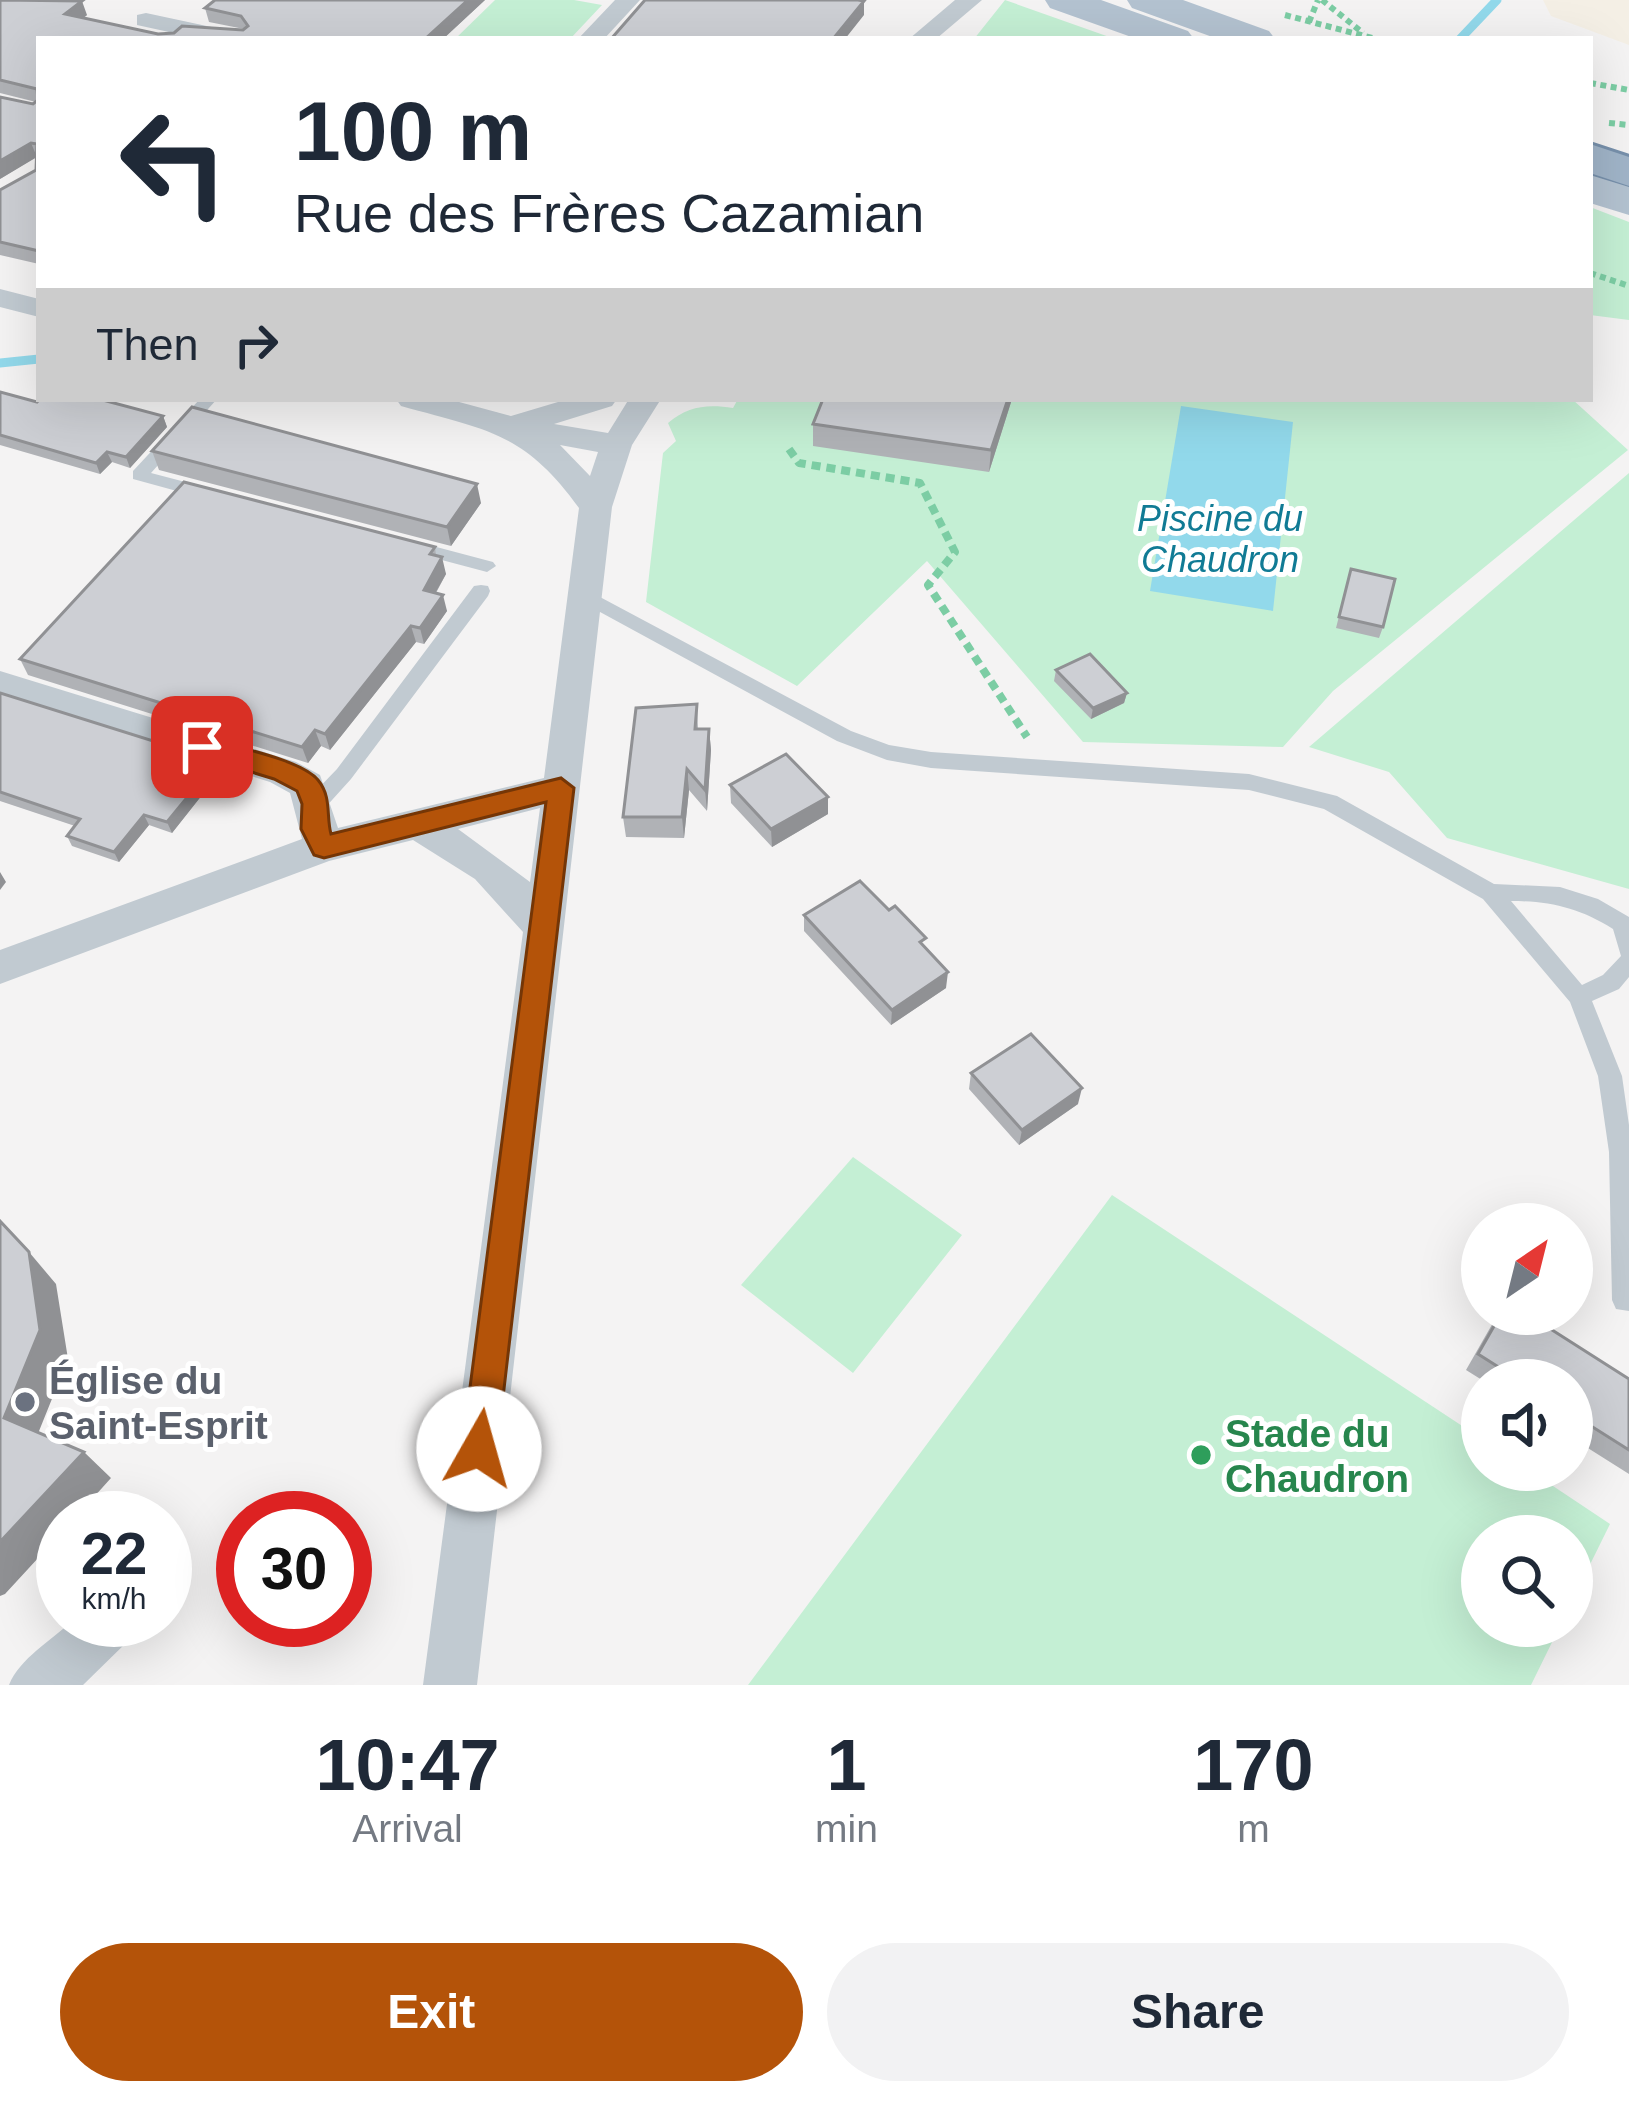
<!DOCTYPE html>
<html lang="en">
<head>
<meta charset="utf-8">
<style>
	:root { --surface:#fff; --page:#f2f2f3; --text:#1f2937; --muted:#747a83; --accent:#b45309 }
	body { margin:0; font-family:Arial,sans-serif; background:var(--page); color:var(--text); height:100vh; display:flex; flex-direction:column; font-size:45px; white-space:nowrap }
	* { box-sizing:border-box; margin:0 }
	p { font-size:39px; color:var(--muted) }
	.icon { flex:none; width:66px; height:66px; fill:none; stroke:currentColor; stroke-width:2; stroke-linecap:round; stroke-linejoin:round }
	.map { position:relative; height:1685px; overflow:hidden }
	.side { display:flex; flex-direction:column; background:var(--surface); flex:1 }
	.side>* { flex:none }
	.top-card { position:absolute; left:36px; top:36px; width:1557px; height:366px; border-radius:0px; box-shadow:0 12px 48px #0002; background:#fff; color:var(--text); overflow:hidden }
	.needle { width:78px; rotate:35deg }
	.controls { position:absolute; left:1461px; top:1203px; display:grid; gap:24px }
	.controls a { display:grid; place-items:center; width:132px; height:132px; border-radius:50%; background:var(--surface); box-shadow:0 12px 48px #0002; font-size:60px }
	.speed { position:absolute; left:36px; top:1491px; display:flex; gap:24px; font-size:60px; font-weight:700; text-align:center }
	.speed>* { display:grid; place-content:center; width:156px; height:156px; border-radius:50%; background:var(--surface); box-shadow:0 12px 48px #0002; line-height:1 }
	.speed small { font-size:30px; font-weight:400 }
	.speed .limit { border:18px solid #d22; background:#fff; color:#111 }
	.pin { position:absolute; display:grid; place-items:center; width:102px; height:102px; color:#fff; margin:-51px; border-radius:24px; box-shadow:0 6px 18px #0006 }
	.me { position:absolute; width:132px; margin:-66px; rotate:7deg; stroke-linejoin:round; filter:drop-shadow(0 0 9px #0008) }
	.turn { display:flex; align-items:center; gap:42px; height:252px; padding:0 60px; font-size:54px }
	.turn .icon { width:156px; height:156px; stroke-width:2.5 }
	.turn b { display:block; font-size:84px; line-height:102px }
	.then { display:flex; align-items:center; height:114px; padding:0 60px; background:#0003; gap:24px; font-size:45px }
	.eta { display:flex; justify-content:space-evenly; align-items:center; height:204px; text-align:center }
	.eta b { font-size:72px; font-weight:700; line-height:84px }
	.action { display:flex; gap:24px; margin-top:auto; padding:24px 60px }
	.action a { flex:1; height:138px; border-radius:72px; background:var(--accent); color:#fff; font-size:48px; font-weight:700; line-height:138px; text-align:center }
	.action a+a { background:var(--page); color:var(--text) }
	.map>svg:first-child { display:block }
	.green { fill:#c4efd4 }
	.sand { fill:#f4efe5 }
	.water { fill:#92d9eb }
	.lines { fill:none; stroke-linecap:round; stroke-linejoin:round }
	.stream { stroke:#92d9eb; stroke-width:9 }
	.trunk-casing { stroke:#7790ab; stroke-width:6 }
	.path-far1 { stroke:#7ccda4; stroke-width:6; stroke-dasharray:6 4.5; stroke-linecap:butt }
	.path { stroke:#7ccda4; stroke-width:8; stroke-dasharray:9 6; stroke-linecap:butt }
	.service { fill:#c1cad1; fill-rule:evenodd }
	.minor { fill:#c1cad1; fill-rule:evenodd }
	.primary { fill:#b3c2d0; fill-rule:evenodd }
	.trunk { fill:#a0b4c8; fill-rule:evenodd }
	.wall { fill:#b0b2b6 }
	.shaded-wall { fill:#909194 }
	.building { fill:#cdcfd4; stroke:#909194; stroke-width:3 }
	.route { fill:#b45309; stroke:#753606; stroke-width:3 }
	.worship-dot { fill:#6b7280; stroke:#fff; stroke-width:4.5 }
	.leisure-dot { fill:#2e9e5b; stroke:#fff; stroke-width:4.5 }
	.labels { text-anchor:middle; stroke-width:10; stroke-linejoin:round; paint-order:stroke }
	.water-label { font-size:36px; font-style:italic; fill:#117b95; stroke:#fff }
	.near-worship-label { font-size:39px; font-weight:bold; fill:#5b616d; stroke:#fff; text-anchor:start }
	.near-leisure-label { font-size:39px; font-weight:bold; fill:#27864d; stroke:#fff; text-anchor:start }
</style>
</head>
<body>
<div class="map">
<svg width="1629" height="1685" viewBox="0 0 1629 1685">
	<rect width="100%" height="100%" fill="#f4f3f3"/>
	<path class="green" d="M495,0H574L602,5L570,39H455Z
		M1005,0L1115,39H974Z
		M1590,207L1629,222V320L1590,315Z
		M738,399H1572L1628,450L1333,691L1283,747L1083,742L927,561L797,686L646,602L663,453L676,441L668,423C688,406 707,404 733,408Z
		M1629,473V889L1447,838L1389,772L1309,747Z
		M853,1157L962,1235L853,1373L741,1285Z
		M1112,1195L1482,1439V1470H1529L1610,1524L1572,1601V1536H1482V1626H1560L1531,1685H748Z"/>
	<path class="sand" d="M1543,0H1629V45L1551,16Z"/>
	<path class="water" d="M1181,406L1293,422L1273,611L1150,591Z"/>
	<g class="lines">
		<path class="stream" d="M1460,39L1497,0
			M0,363L39,359"/>
		<g class="trunk-casing">
			<path id="trunk" d="M1590,144L1629,157V186L1590,173Z"/>
		</g>
		<path class="path-far1" d="M1322,0L1363,33
			M1285,15L1376,39
			M1309,22L1318,0
			M1590,83L1629,90
			M1609,123L1629,125
			M1590,273L1629,286"/>
		<path class="path" d="M789,449L799,463L920,483L955,552L928,585L1027,737"/>
		<path class="service" d="M200,399H217L151,473L212,489V497L206,499L133,479V471Z
			M410,540L493,562L496,566L487,572L404,550L401,546Z
			M481,585L488,586L490,591L488,596L351,779L323,810H309L306,804L309,798L337,769L474,586Z
			M585,589L851,731L889,745L931,752L1249,774L1337,796L1494,884L1560,887L1598,899L1629,917V977L1619,989L1592,1001L1622,1076L1629,1125V1311L1616,1309L1612,1300L1609,1152L1598,1076L1570,1002L1483,899L1324,809L1249,790L931,768L887,760L837,741L578,600L576,595L578,590ZM1511,901C1550,901 1580,908 1613,929L1621,956L1603,975L1582,985Z"/>
		<path class="minor" d="M615,0H640L604,39H578Z
			M955,0H982L936,39H909Z
			M146,13L244,34L247,39H201L137,25V15Z
			M0,289L39,299V317L0,307Z
			M396,399H448L511,416L568,399H617L612,406L554,424L608,433L629,399H661L632,445L612,507L477,1685H423L523,932L475,879L413,840L329,861L0,984V950L302,839L290,793L270,782L0,697V671L296,762L320,775L338,828L544,778L579,508C524,432 487,430 401,406ZM560,445L598,452L590,476ZM540,808L530,882L458,829Z
			M73,1620H138L130,1639L83,1685H9C20,1658 51,1641 73,1620Z"/>
		<path class="primary" d="M1045,0H1101L1188,31L1194,39H1137L1050,8Z
			M1127,0H1183L1269,31L1275,39H1218L1132,8Z
			M1590,175L1629,187V215L1590,203Z"/>
		<use href="#trunk" class="trunk"/>
	</g>
	<path class="wall" d="M0,0L87,15L83,18L158,34L244,29L209,22L205,8L485,0L443,39H39V264L0,255V190L36,170V157L0,179L33,104L36,102L0,93Z
		M0,392L37,402L163,416L167,427L130,468L112,462L100,474L0,445Z
		M823,399H1012L989,472L813,446V424Z
		M152,451L481,503L451,546L159,470Z
		M435,547L436,555L446,574L436,593L447,611L424,644L416,642L330,750L321,746L308,763L28,675L20,659Z
		M1351,569L1383,627L1379,638L1336,628Z
		M1056,670L1127,693L1124,703L1091,719L1054,681Z
		M0,693L217,761L221,771L172,833L149,825L119,862L72,846L67,836L75,826L0,801Z
		M697,704L698,729H709L711,750L707,811L689,790L684,838L626,837L623,817Z
		M730,785L828,814L772,847L731,803Z
		M804,915L925,948L946,988L891,1025L804,931Z
		M971,1073L1078,1104L1019,1145L969,1089Z
		M1498,1314H1527L1629,1379V1474L1572,1438V1380H1482L1466,1370Z"/>
	<path class="shaded-wall" d="M468,0H485L443,39H425Z
		M82,1L87,15L70,28L65,14Z
		M864,1V15L845,39H833Z
		M31,143L37,157L0,179V161Z
		M1008,399H1012L989,472L991,450Z
		M163,416L167,427L130,468L126,457Z
		M107,452L112,462L100,474L96,463Z
		M477,484L481,503L451,546L447,527Z
		M442,557L446,574L428,606L424,590Z
		M443,595L447,611L424,644L420,628Z
		M411,626L416,642L330,750L325,734Z
		M1127,693L1124,703L1091,719L1093,708Z
		M709,729L711,750L707,811L705,790Z
		M315,730L321,746L308,763L302,747Z
		M217,761L221,771L172,833L167,822Z
		M687,769L689,790L684,838L682,817Z
		M828,797V814L772,847L771,829Z
		M144,815L149,825L119,862L114,852Z
		M0,872L6,882L0,890Z
		M948,972L946,988L891,1025L892,1010Z
		M1082,1088L1078,1104L1019,1145L1022,1130Z
		M29,1252L56,1284L68,1359L33,1446L4,1418Z
		M84,1452L111,1478L75,1518H63V1531L5,1594L0,1596V1542Z"/>
	<path class="building" d="M0,0L82,1L65,14L158,34L174,33L182,26L243,30L248,26L241,16L205,8L215,0H468L425,39H39V251L0,242V190L36,170L37,144L31,143L0,161V97L33,104L38,100L37,89L0,80Z
		M645,0H858L864,1L833,39H611Z
		M0,392L37,402L40,399H99L163,416L126,457L107,452L96,463L0,435Z
		M823,399H1008L991,450L813,424Z
		M192,407L477,484L447,527L152,451Z
		M184,482L435,547L430,554L442,557L424,590L443,595L420,628L411,626L325,734L315,730L302,747L20,659Z
		M1351,569L1395,579L1383,627L1339,617Z
		M1090,654L1127,693L1093,708L1056,670Z
		M0,693L217,761L167,822L144,815L114,852L67,836L80,819L0,792Z
		M697,704L695,729H709L705,790L687,769L682,817H623L636,708Z
		M786,754L828,797L771,829L730,785Z
		M860,881L889,910L895,906L926,938L920,942L948,972L892,1010L804,915Z
		M1031,1034L1082,1088L1022,1130L971,1073Z
		M0,1221L29,1252L40,1330L4,1418L84,1452L0,1542Z
		M1501,1314H1527L1629,1379V1450L1572,1414V1380H1519L1478,1354Z"/>
	<path class="route" d="M202,737C230,746 301,759 318,780C332,797 326,816 331,834L561,778L574,788L497,1449L491,1461L479,1466L467,1461L462,1449L546,802L324,858L314,855L301,829L302,804L297,791L274,779L193,754L189,747L193,740Z"/>
	<circle class="worship-dot" cx="25" cy="1402" r="12"/>
	<circle class="leisure-dot" cx="1201" cy="1455" r="12"/>
	<g class="labels">
		<g class="water-label">
			<text x="1220" y="531">Piscine du<tspan x="1220" dy="41">Chaudron</tspan></text>
		</g>
		<g class="near-worship-label">
			<text x="49" y="1394">Église du<tspan x="49" dy="45">Saint-Esprit</tspan></text>
		</g>
		<g class="near-leisure-label">
			<text x="1225" y="1447">Stade du<tspan x="1225" dy="45">Chaudron</tspan></text>
		</g>
	</g>
</svg>
<div class="controls">
<a><svg class="needle" viewBox="-14 -14 28 28"><path d="M0-13l5 13h-10z" fill="#e53935"/><path d="M0 13l5-13h-10z" fill="#747a83"/></svg></a>
<a><svg class="icon" aria-label="sound" viewBox="0 0 24 24"><path d="M4 9h4l5-4v14l-5-4H4zM17 9q2 3 0 6"/></svg></a>
<a><svg class="icon" aria-label="search" viewBox="0 0 24 24"><circle cx="10" cy="10" r="6"/><path d="M15 15l6 6"/></svg></a>
</div>
<div class="speed"><div>22<small>km/h</small></div><div class="limit">30</div></div>
<div class="pin" style="left:202px;top:747px;background:#d93025"><svg class="icon" aria-label="arrive" viewBox="0 0 24 24"><path d="M6 21V4h12l-3 4 3 4H6"/></svg></div>
<svg class="me" style="left:479px;top:1449px" viewBox="-20 -20 40 40"><circle r="19" fill="#fff"/><path d="M0-13L10 11 0 6-10 11z" fill="#b45309"/></svg>
<div class="top-card">
<div class="turn"><svg class="icon" aria-label="left" viewBox="0 0 24 24"><path d="M17 20v-9H6M10 6l-5 5 5 5"/></svg><div><b>100 m</b>Rue des Frères Cazamian</div></div>
<div class="then">Then<svg class="icon" aria-label="right" viewBox="0 0 24 24"><path d="M7 20v-9h11M14 6l5 5-5 5"/></svg></div>
</div>
</div>
<section class="side">
<div class="eta">
<div><b>10:47</b><p>Arrival</p></div>
<div><b>1</b><p>min</p></div>
<div><b>170</b><p>m</p></div>
</div>
<div class="action"><a>Exit</a><a>Share</a></div>
</section>
</body>
</html>
